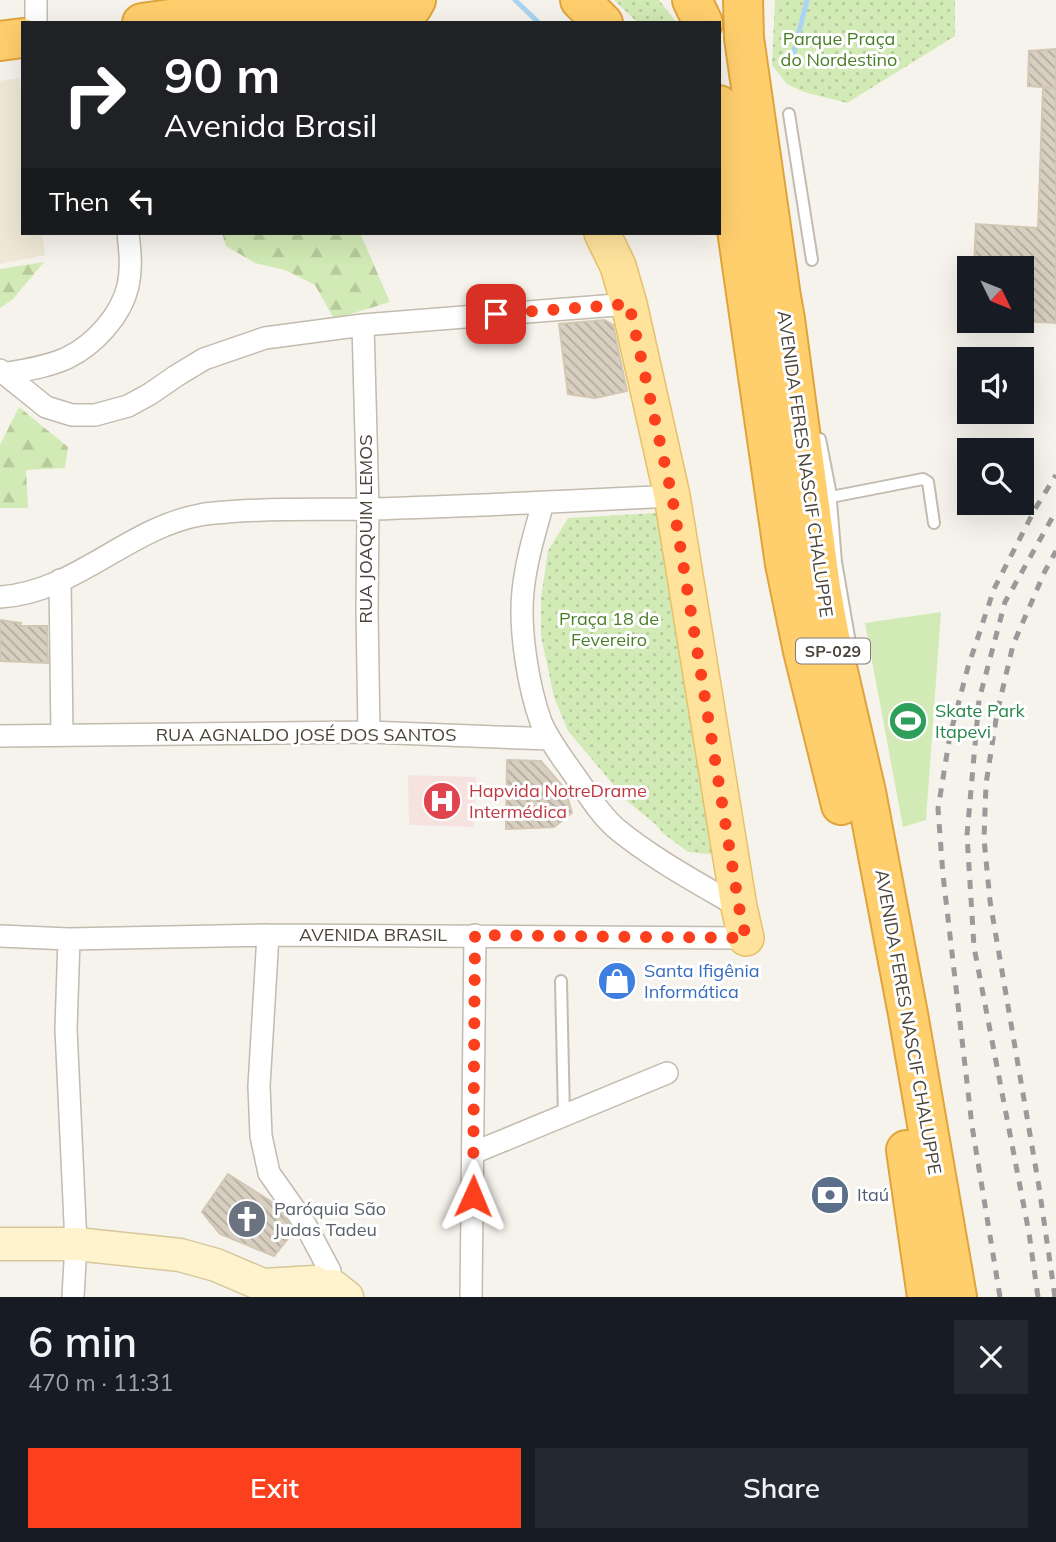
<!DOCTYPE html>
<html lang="en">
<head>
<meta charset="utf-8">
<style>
	:root { --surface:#171b24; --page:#242831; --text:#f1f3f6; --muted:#9ea1a6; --accent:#fc3f1d }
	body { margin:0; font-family:Mulish,sans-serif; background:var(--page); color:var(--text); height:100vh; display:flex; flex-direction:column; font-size:26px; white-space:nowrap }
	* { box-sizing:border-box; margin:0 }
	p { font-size:23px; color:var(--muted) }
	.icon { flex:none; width:38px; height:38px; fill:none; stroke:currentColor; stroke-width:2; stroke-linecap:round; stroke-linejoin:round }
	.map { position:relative; height:1297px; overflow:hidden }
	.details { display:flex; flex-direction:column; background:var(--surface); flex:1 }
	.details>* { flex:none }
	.hud { position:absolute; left:21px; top:21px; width:700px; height:214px; border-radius:0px; box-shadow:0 7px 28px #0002; background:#202124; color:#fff; overflow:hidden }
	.needle { width:46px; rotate:133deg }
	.controls { position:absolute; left:957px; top:256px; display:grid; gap:14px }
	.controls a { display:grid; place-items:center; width:77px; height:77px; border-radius:0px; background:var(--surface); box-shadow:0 7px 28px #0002; font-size:35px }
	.pin { position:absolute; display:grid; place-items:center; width:60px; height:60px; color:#fff; margin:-30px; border-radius:14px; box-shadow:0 4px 10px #0006 }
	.me { position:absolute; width:77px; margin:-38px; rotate:1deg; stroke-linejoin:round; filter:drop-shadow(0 0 5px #0008) }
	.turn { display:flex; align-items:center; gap:24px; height:147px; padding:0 28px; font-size:32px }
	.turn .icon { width:91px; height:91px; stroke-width:2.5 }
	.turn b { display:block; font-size:49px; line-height:60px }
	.then { display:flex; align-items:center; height:66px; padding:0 28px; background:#0003; gap:14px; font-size:26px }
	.round { display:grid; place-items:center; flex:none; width:74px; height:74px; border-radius:0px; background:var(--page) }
	.summary { display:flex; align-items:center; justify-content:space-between; height:119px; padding:0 28px }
	h1 { font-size:42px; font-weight:600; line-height:52px }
	.cta { display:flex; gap:14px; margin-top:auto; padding:14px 28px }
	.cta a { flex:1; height:80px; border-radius:0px; background:var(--accent); color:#fff; font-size:28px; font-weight:600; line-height:80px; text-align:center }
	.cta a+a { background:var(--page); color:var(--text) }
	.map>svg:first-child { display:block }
	.education { fill:#efe8d6 }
	.medical { fill:#f6e3e0 }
	.grass { fill:url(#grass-dots) }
	.forest { fill:url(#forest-firs) }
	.garden { fill:#d2eab5 }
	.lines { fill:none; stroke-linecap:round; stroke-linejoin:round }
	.stream { stroke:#a9d4f2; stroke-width:5 }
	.building { fill:url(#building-back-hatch); stroke:#d3c7b4; stroke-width:2 }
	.lane-casing { stroke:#c2bbae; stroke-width:14 }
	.street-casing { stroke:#c2bbae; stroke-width:24 }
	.secondary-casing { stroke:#d6c79b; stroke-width:35 }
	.primary-casing { stroke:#e6c16a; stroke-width:38 }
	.highway-casing { stroke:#e0a43c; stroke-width:42 }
	.lane { stroke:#fff; stroke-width:10 }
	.street { stroke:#fff; stroke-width:21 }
	.secondary { stroke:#fff3cd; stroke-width:32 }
	.primary { stroke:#ffe39c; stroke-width:35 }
	.highway { stroke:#ffcf6e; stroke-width:38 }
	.rail { stroke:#9a9a9a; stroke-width:5; stroke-dasharray:9 9; stroke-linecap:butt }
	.route { stroke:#fc3f1d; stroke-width:12; stroke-dasharray:0 21.6 }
	.labels { text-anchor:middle; stroke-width:6; stroke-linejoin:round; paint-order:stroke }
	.shield { fill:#fff; stroke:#817c74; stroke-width:2 }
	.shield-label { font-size:16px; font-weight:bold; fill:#4b4439 }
	.park-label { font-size:18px; fill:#4a7f2a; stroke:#fff }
	.street-label { font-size:18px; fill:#4b4439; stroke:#fff }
	.leisure-label { font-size:18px; fill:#27864d; stroke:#fff; text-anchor:start }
	.health-label { font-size:18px; fill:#be3a42; stroke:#fff; text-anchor:start }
	.shop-label { font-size:18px; fill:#366cbe; stroke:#fff; text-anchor:start }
	.service-label { font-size:18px; fill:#4e5e75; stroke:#fff; text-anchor:start }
	.worship-label { font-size:18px; fill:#5b616d; stroke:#fff; text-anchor:start }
</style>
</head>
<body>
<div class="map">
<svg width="1056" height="1297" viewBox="0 0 1056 1297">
	<defs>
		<pattern id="grass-dots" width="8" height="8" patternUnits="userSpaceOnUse" patternTransform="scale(1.75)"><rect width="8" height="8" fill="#d2eab5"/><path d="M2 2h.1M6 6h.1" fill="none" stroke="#b6ca9c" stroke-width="1.8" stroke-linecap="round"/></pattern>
		<pattern id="forest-firs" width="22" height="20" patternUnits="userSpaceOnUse" patternTransform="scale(1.75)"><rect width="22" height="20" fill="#d2eab5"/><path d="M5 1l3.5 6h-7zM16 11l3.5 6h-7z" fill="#b6ca9c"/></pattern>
		<pattern id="building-back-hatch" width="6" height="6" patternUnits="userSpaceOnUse" patternTransform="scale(1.75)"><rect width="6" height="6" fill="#d8cfc1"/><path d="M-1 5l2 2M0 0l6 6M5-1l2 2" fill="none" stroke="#b1aa9e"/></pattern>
	</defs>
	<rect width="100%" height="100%" fill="#f6f3ec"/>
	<path class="education" d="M19,78L23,104V233H42L45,255L0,264V81Z"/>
	<path class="medical" d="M408,775L476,777L474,827L409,825Z"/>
	<path class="grass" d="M614,0H659L677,23H638Z
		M775,0H955V36L847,103L804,92L787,84L772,65Z
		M657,513L717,855L688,852L664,834L654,823L628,802L568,731L554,697L541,636V598L548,551L568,518Z"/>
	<path class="forest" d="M222,233H360L390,302L334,319L315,285L285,270L255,263L226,246Z
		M44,262L13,299L0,308V269Z
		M19,407L68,447L65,468L26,470L28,508H0V445Z"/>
	<path class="garden" d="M941,612L926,820L903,827L865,623Z"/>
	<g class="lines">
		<path class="stream" d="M515,0L539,23
			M791,64L807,0"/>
	</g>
	<path class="building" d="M1056,49V88L1028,86L1029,51Z
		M1043,88H1056V323L1022,321V268H974L976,224L1038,228Z
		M605,320L613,325L627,391L595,398L568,394L559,324Z
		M0,620L21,623L20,626H47L48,663L0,661Z
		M507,760L541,761L565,789L572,813L554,827L506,829Z
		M228,1174L275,1204L294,1231L274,1256L220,1234L202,1212Z"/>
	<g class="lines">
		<g class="lane-casing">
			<path id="lane" d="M789,114L812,260
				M820,439L830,490L836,562L849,637
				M831,497L923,479L928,482L934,523
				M561,981L564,1116"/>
		</g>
		<g class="street-casing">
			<path id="street" d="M36,0V23
				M363,325L368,509L367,611L369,732
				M0,370L46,407L72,415H95L128,406L150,394L176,376L204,359L265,338L363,325L629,304
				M4,374C25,370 47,367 67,358C94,345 121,316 128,286C132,268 130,251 128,233
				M543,503C535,532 526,561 523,591C519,629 528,686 541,722C549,741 563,759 575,776C588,794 600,815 618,830C655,860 698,883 739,907
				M60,580L62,735
				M0,597C74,593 128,528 200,515C209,513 218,513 226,512C274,508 322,510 370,509C471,506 572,501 672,496
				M0,736L369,732L550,739
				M268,935L259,1086L261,1136L269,1173L305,1224L330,1271
				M0,936L69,939L268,935L746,938
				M69,939L66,1029L76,1244L73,1297
				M473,1153L667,1073
				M471,1297L475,935"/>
		</g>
		<g class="secondary-casing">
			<path id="secondary" d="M0,1244H76L180,1255L216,1265L263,1285L315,1282
				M333,1286L347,1297"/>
		</g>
		<g class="primary-casing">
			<path id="primary" d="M602,233L618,266L629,304L672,496L739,907L746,938"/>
		</g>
		<g class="highway-casing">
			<path id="highway" d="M580,0L603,23
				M692,0L703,23
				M743,0L744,38L781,297L785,319L821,588L830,637L866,792L908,1014L957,1297
				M142,23L249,8L329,0
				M302,23L412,7L416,0
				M0,41L23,38
				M719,105L785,564L803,651L841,805
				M906,1150L927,1297"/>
		</g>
		<use href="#lane" class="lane"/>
		<use href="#street" class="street"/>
		<use href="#secondary" class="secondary"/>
		<use href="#primary" class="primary"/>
		<use href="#highway" class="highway"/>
		<path class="rail" d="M1000,1297L972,1126L943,875L938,809L950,735L968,667L994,589L1035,509L1056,475
			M1038,1297L1029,1233L974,947L967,835L979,700L1005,602L1056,511
			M1055,1297L1039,1187L990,901L984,839L986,784L997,713L1013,645L1045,571L1056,551"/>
	</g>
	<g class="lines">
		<path class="route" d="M473,1196L475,935L746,938L739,907L672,496L629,304L496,314"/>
	</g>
	<defs>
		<g id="stadium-disc" transform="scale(2.0125)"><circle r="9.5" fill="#2e9e5b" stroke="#fff"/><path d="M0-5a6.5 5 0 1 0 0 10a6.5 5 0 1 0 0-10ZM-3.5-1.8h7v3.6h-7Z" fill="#fff"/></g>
		<g id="hospital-disc" transform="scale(2.0125)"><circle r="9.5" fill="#e0444e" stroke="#fff"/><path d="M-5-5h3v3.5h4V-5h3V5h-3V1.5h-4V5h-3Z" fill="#fff"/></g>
		<g id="shop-disc" transform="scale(2.0125)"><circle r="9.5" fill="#3f7fe0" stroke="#fff"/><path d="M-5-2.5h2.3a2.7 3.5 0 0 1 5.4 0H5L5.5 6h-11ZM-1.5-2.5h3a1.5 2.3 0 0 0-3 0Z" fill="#fff"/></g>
		<g id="bank-disc" transform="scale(2.0125)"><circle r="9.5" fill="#5c6f8a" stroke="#fff"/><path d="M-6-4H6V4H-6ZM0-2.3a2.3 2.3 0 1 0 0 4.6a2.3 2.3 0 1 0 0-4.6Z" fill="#fff"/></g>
		<g id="church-disc" transform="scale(2.0125)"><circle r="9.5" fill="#6b7280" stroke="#fff"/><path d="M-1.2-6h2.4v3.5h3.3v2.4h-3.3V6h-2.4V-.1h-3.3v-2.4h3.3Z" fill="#fff"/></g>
	</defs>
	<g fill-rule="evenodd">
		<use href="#stadium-disc" x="908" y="721"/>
		<use href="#hospital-disc" x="442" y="801"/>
		<use href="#shop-disc" x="617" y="981"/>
		<use href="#bank-disc" x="830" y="1195"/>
		<use href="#church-disc" x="247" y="1219"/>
	</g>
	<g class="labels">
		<rect class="shield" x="796" y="638.5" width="74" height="25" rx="5"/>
		<g class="shield-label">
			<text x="833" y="657">SP-029</text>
		</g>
		<g class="park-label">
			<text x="839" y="45">Parque Praça<tspan x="839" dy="21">do Nordestino</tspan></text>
			<text x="609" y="625">Praça 18 de<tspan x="609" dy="21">Fevereiro</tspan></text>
		</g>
		<g class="street-label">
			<text transform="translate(805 464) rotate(82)" y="6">AVENIDA FERES NASCIF CHALUPPE</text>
			<text transform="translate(366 529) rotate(-90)" y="6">RUA JOAQUIM LEMOS</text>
			<text x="306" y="741">RUA AGNALDO JOSÉ DOS SANTOS</text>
			<text x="373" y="941">AVENIDA BRASIL</text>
			<text transform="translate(908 1022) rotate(80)" y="6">AVENIDA FERES NASCIF CHALUPPE</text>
		</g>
		<g class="leisure-label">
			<text x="935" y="717">Skate Park<tspan x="935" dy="21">Itapevi</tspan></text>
		</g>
		<g class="health-label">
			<text x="469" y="797">Hapvida NotreDrame<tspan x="469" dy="21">Intermédica</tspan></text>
		</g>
		<g class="shop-label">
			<text x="644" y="977">Santa Ifigênia<tspan x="644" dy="21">Informática</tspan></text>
		</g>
		<g class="service-label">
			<text x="857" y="1201">Itaú</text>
		</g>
		<g class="worship-label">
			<text x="274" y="1215">Paróquia São<tspan x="274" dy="21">Judas Tadeu</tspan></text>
		</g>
	</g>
</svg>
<div class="controls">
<a><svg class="needle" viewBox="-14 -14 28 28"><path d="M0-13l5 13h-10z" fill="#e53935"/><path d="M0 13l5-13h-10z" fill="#9ea1a6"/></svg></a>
<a><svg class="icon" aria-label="sound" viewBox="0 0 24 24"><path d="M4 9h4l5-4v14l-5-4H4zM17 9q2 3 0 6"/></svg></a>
<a><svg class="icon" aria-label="search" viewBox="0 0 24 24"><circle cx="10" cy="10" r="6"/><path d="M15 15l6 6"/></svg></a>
</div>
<div class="pin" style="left:496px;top:314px;background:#d93025"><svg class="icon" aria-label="arrive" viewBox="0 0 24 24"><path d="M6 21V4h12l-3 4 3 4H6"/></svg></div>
<svg class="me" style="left:473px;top:1196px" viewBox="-20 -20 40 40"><path d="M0-17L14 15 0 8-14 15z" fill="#fc3f1d" stroke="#fff" stroke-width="4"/></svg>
<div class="hud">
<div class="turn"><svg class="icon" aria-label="right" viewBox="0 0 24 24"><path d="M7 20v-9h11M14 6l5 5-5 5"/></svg><div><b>90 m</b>Avenida Brasil</div></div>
<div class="then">Then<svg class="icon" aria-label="left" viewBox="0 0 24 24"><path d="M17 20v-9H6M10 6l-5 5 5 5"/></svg></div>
</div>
</div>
<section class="details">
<div class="summary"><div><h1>6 min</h1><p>470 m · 11:31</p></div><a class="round"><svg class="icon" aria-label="close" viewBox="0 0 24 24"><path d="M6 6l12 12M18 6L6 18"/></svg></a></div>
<div class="cta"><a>Exit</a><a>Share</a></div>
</section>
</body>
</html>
